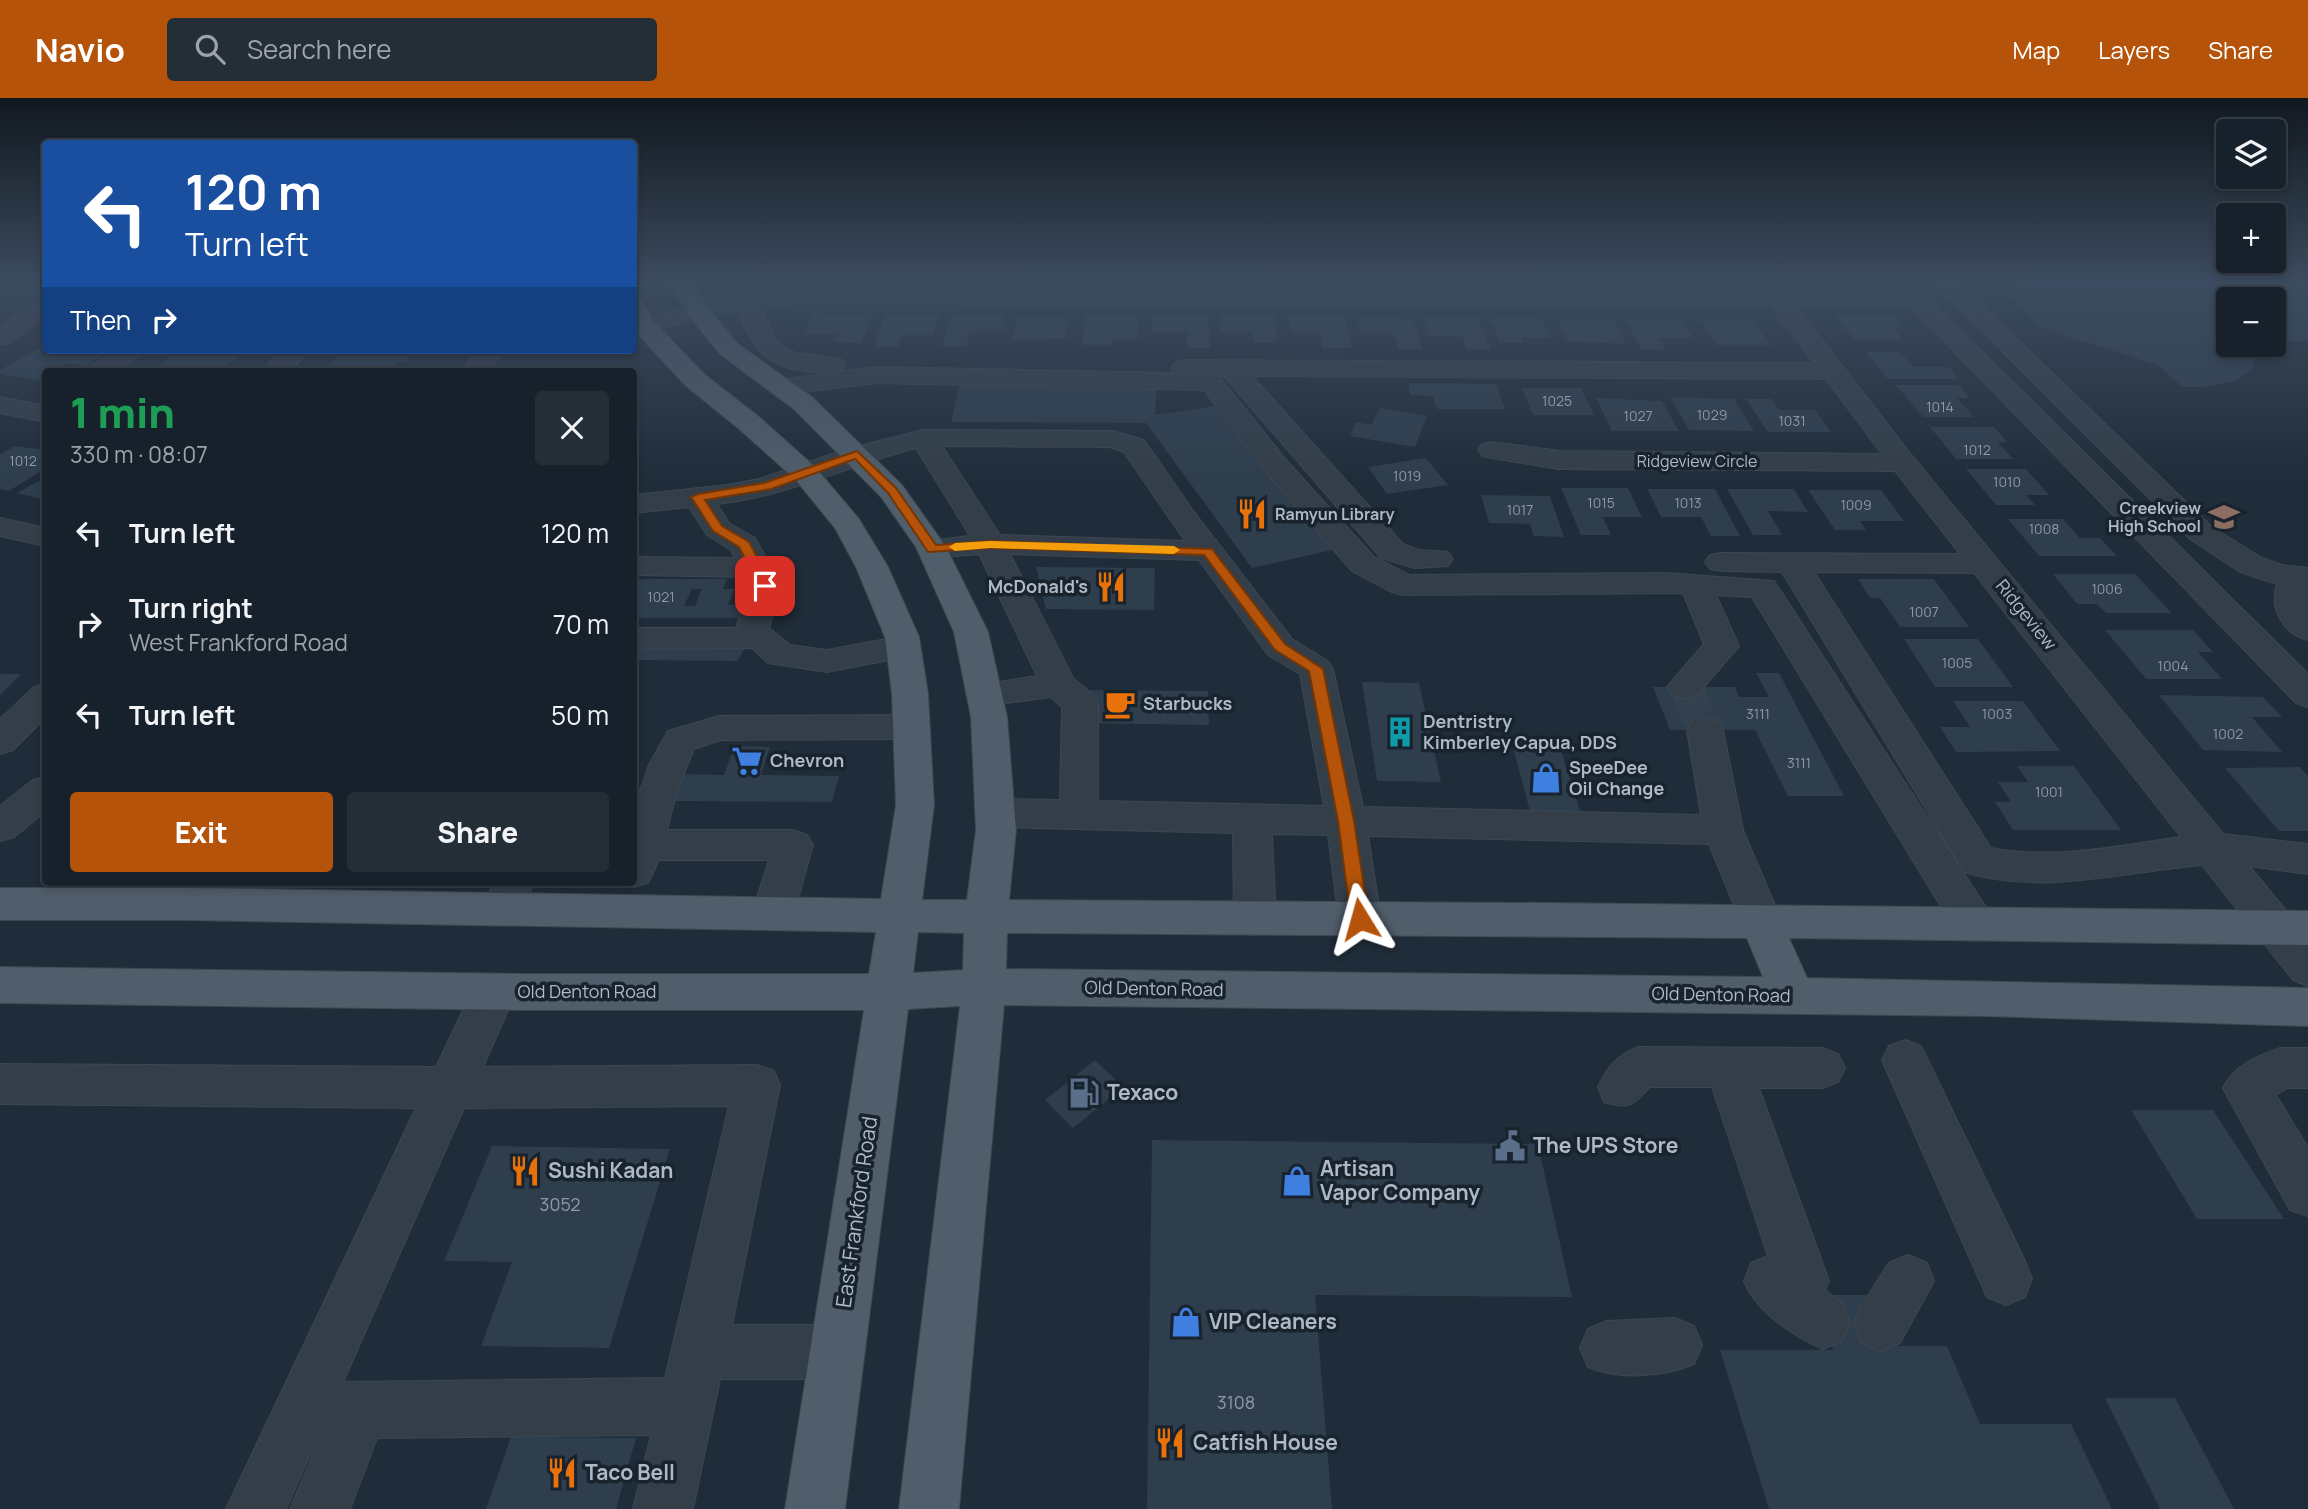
<!DOCTYPE html>
<html lang="en">
<head>
<meta charset="utf-8">
<style>
	:root { --surface:#17212b; --page:#242e37; --text:#f1f3f6; --muted:#9ea3a9; --line:#363e47; --accent:#b45309 }
	body { margin:0; font-family:Manrope,sans-serif; background:var(--page); color:var(--text); height:100vh; display:flex; flex-direction:column; font-size:26px; white-space:nowrap }
	* { box-sizing:border-box; margin:0 }
	p { font-size:23px; color:var(--muted) }
	.icon { flex:none; width:38px; height:38px; fill:none; stroke:currentColor; stroke-width:2; stroke-linecap:round; stroke-linejoin:round }
	.map { position:relative; flex:1; overflow:hidden }
	.side { position:absolute; left:42px; top:270px; width:595px; height:518px; display:flex; flex-direction:column; background:var(--surface); border-radius:7px; box-shadow:0 4px 10px #0003,0 0 0 2px var(--line) }
	.side>* { flex:none }
	.top-card { position:absolute; left:42px; top:42px; width:595px; height:214px; border-radius:7px; box-shadow:0 4px 10px #0003,0 0 0 2px var(--line); background:#1a4fa0; color:#fff; overflow:hidden }
	.fabs { position:absolute; left:2216px; top:21px; display:grid; gap:14px }
	.fabs a { display:grid; place-items:center; width:70px; height:70px; border-radius:7px; background:var(--surface); box-shadow:0 4px 10px #0003,0 0 0 2px var(--line); font-size:35px }
	.pin { position:absolute; display:grid; place-items:center; width:60px; height:60px; color:#fff; margin:-30px; border-radius:14px; box-shadow:0 4px 10px #0006 }
	.me { position:absolute; width:77px; margin:-38px; rotate:352deg; stroke-linejoin:round; filter:drop-shadow(0 0 5px #0008) }
	.turn { display:flex; align-items:center; gap:24px; height:147px; padding:0 28px; font-size:32px }
	.turn .icon { width:91px; height:91px; stroke-width:2.5 }
	.turn b { display:block; font-size:49px; line-height:60px }
	.then { display:flex; align-items:center; height:66px; padding:0 28px; background:#0003; gap:14px; font-size:26px }
	.round { display:grid; place-items:center; flex:none; width:74px; height:74px; border-radius:7px; background:var(--page) }
	.summary { display:flex; align-items:center; justify-content:space-between; height:119px; padding:0 28px }
	h1 { font-size:42px; font-weight:800; line-height:52px; color:#1e9e55 }
	.cta { display:flex; gap:14px; margin-top:auto; padding:14px 28px }
	.cta a { flex:1; height:80px; border-radius:7px; background:var(--accent); color:#fff; font-size:28px; font-weight:800; line-height:80px; text-align:center }
	.cta a+a { background:var(--page); color:var(--text) }
	ul { padding:0; list-style:none }
	li { display:flex; align-items:center; gap:21px; height:91px; padding:0 28px }
	li div { flex:1 }
	li b { display:block; font-size:26px }
	li em { font-style:normal }
	header { display:flex; align-items:center; gap:42px; box-sizing:border-box; height:98px; padding:0 35px; background:var(--accent); color:#fff }
	header strong { font-size:33px }
	nav { display:flex; gap:38px; margin-inline-start:auto; font-size:24px }
	.search { width:490px; height:63px; background:var(--page); display:flex; align-items:center; gap:18px; box-sizing:border-box; padding:0 24px; border-radius:7px; color:var(--muted); font-size:26px }
	.map>svg:first-child { display:block }
	.building { fill:#2e3e4d; fill-rule:evenodd }
	.lines { fill:none; stroke-linecap:round; stroke-linejoin:round }
	.minor-tunnel { stroke:#34414e; stroke-width:33; stroke-dasharray:33 17; stroke-linecap:butt }
	.minor-casing { stroke:#3c4753; stroke-width:2 }
	.major-casing { stroke:#3c4753; stroke-width:2 }
	.minor { fill:#333e49; fill-rule:evenodd }
	.major { fill:#505d6a; fill-rule:evenodd }
	.route { fill:#b45309; stroke:#753606; stroke-width:2 }
	.slow { fill:#f59e0b }
	.labels { text-anchor:middle; stroke-width:7; stroke-linejoin:round; paint-order:stroke }
	.number-label { font-size:14px; fill:#8c99a6 }
	.far-street-label { font-size:16px; fill:#adb9c6; stroke:#18232e }
	.far-poi-label { font-size:16px; font-weight:bold; fill:#adb9c6; stroke:#18232e; text-anchor:end }
	.poi-label { font-size:18px; font-weight:bold; fill:#adb9c6; stroke:#18232e; text-anchor:start }
	.street-label { font-size:18px; fill:#adb9c6; stroke:#18232e }
	.near-number-label { font-size:18px; fill:#8c99a6 }
	.near-poi-label { font-size:21px; font-weight:bold; fill:#adb9c6; stroke:#18232e; text-anchor:start }
	.near-street-label { font-size:21px; fill:#adb9c6; stroke:#18232e }
</style>
</head>
<body>
<header>
<strong>Navio</strong>
<div class="search"><svg class="icon" aria-label="search" viewBox="0 0 24 24"><circle cx="10" cy="10" r="6"/><path d="M15 15l6 6"/></svg>Search here</div>
<nav><a>Map</a><a>Layers</a><a>Share</a></nav>
</header>
<div class="map">
<svg width="2308" height="1411" viewBox="0 0 2308 1411">
	<rect width="100%" height="100%" fill="#1f2c39"/>
	<path class="building" d="M2308,186V243H2273V201H2228V247H2242L2255,262L2253,269L2235,283L2205,289H2182L2158,267L2043,230L2007,196H2026L2017,187Z
		M812,216L872,217L861,245L834,244L837,236H803Z
		M885,217H939L933,237H902L898,249H874Z
		M1834,217H1893L1904,229H1893L1904,242H1855Z
		M950,218H1005L1002,233H970L966,248H942Z
		M1085,218H1138L1137,242H1113V247H1082Z
		M1152,218H1208L1210,250H1187L1186,234H1152Z
		M1220,218H1275L1277,245H1254L1252,235H1221Z
		M1288,218H1344L1352,250H1322L1320,235H1291Z
		M1017,219H1068L1066,240L1012,243Z
		M1357,219L1413,220L1422,251H1398L1393,235H1361Z
		M1423,219H1478L1491,251H1466L1462,238H1429Z
		M1490,219H1541L1551,240H1521L1523,245H1500Z
		M1557,220H1613L1626,246L1568,243Z
		M1624,220H1681L1694,240H1659L1666,252H1642Z
		M1700,221H1752L1771,247H1717Z
		M46,247V252H70L104,257L84,268L67,265L57,271L63,273H46V283L0,276V272Z
		M178,252H244L228,267H161Z
		M343,252H416L406,264H396L388,273H323Z
		M1866,254H1900L1913,269H1949L1959,281H1888Z
		M960,285L1157,286L1155,317L1216,308L1332,452L1252,470L1146,325L951,324Z
		M1408,285L1496,286L1505,311H1437L1433,298L1410,297Z
		M1896,287H1959L1970,300H1957L1974,319H1923Z
		M1522,290H1581L1594,317H1533Z
		M1670,299L1734,301L1754,333L1689,332Z
		M1596,300L1662,303L1679,333H1612Z
		M1746,301H1772L1779,312H1815L1831,334H1768Z
		M1379,310L1427,318L1415,349L1350,338L1356,324L1372,327Z
		M1930,329H1994L2007,344H1998L2013,361H1956Z
		M15,348L46,352V370L9,393L0,391V356Z
		M1426,360L1448,387L1387,396L1368,369Z
		M1966,371H2026L2049,397H2026L2035,407H1996Z
		M46,379V402L17,395Z
		M1561,390H1628L1642,419H1603L1611,437H1581Z
		M1647,391H1715L1740,438H1711L1701,419H1661Z
		M1727,391H1794L1808,414L1768,413L1782,437H1753Z
		M1808,392H1881L1904,423H1860L1866,432H1835Z
		M1481,397L1550,398L1564,439L1534,438L1530,426L1489,425Z
		M2008,421H2063L2080,440H2100L2117,458H2039Z
		M1036,469L1155,470L1154,512L1046,511Z
		M2053,476H2135L2172,515H2106L2097,506H2077Z
		M634,481H727L723,491H735L728,507H742L738,520H634ZM692,491H702L695,508H684Z
		M1858,481H1934L1969,529H1900L1880,500H1870Z
		M2105,532H2193L2213,554H2198L2222,581H2146Z
		M1904,541H1978L2013,589H1935Z
		M634,550L744,551L738,563L634,562Z
		M1756,575H1779L1844,698H1788L1755,632H1670L1653,589H1735L1739,599H1769Z
		M0,576H21L0,597Z
		M1362,584L1419,585L1441,684L1377,683Z
		M1081,592L1208,593L1209,627L1078,625Z
		M2159,597L2263,599L2282,619H2252L2282,654L2203,652Z
		M1953,603H2023L2060,653L1956,654L1940,629H1970Z
		M1510,638L1557,640L1583,722L1532,721Z
		M734,648L770,649L761,677L839,678L832,704L668,703L678,676L724,677Z
		M2017,668H2074L2121,732H2013L1995,704H2011L1998,684H2028Z
		M2300,669L2308,678V733H2279L2225,670Z
		M1095,962L1123,989L1073,1030L1045,1002Z
		M2131,1012H2213L2284,1121H2197Z
		M1152,1042L1538,1046L1572,1199L1315,1197L1332,1411H1147Z
		M492,1048L670,1051L609,1250L481,1248L512,1164L444,1163Z
		M1813,1197H1869L1890,1248H1947L1980,1326H2071L2112,1411H1769L1720,1252H1833Z
		M2105,1300H2175L2234,1411H2160Z
		M511,1339L636,1340L616,1411H486Z"/>
	<g class="lines">
		<path class="minor-tunnel" d="M1685,589L1705,632"/>
		<g class="minor-casing">
			<path id="minor" d="M1935,186H1960L2212,429L2262,460L2282,467L2308,470V542C2283,536 2269,510 2277,486L2240,474L2190,441Z
				M793,191L1924,196L2308,576V609L2296,605L1910,208H1796L1913,359L2223,736L2308,746V776L2249,768L2308,839V888L2293,882L2202,767C2122,774 2043,798 1964,774L1782,474L1721,473L1710,471L1705,464L1710,457L1721,455L1960,456L1895,373L1559,371L1492,360L1482,358L1478,352L1482,346L1492,344L1559,353L1882,356L1826,281L1252,278L1403,446L1418,452L1448,454L1453,461L1448,468L1415,470L1381,460L1224,278H1219L1287,363L1374,459L1409,477L1666,475L1774,483L1989,814L1995,826L1989,838L1974,843L1959,838L1752,499L1716,497L1739,548L1697,597L1685,600L1673,597L1667,589L1704,546L1683,495L1403,497L1392,494L1352,473L1267,375L1204,292L876,285L780,297L771,295L767,289L771,283L832,275C780,273 755,266 739,212L643,234L634,231V222L735,198ZM793,205L1771,208L1814,265L1184,262L1175,265L1171,270L1175,275L876,269L834,274L842,272L846,267L842,262C793,249 781,269 762,209ZM1814,474L1974,475L2181,739C2118,748 2054,762 1991,750Z
				M46,201V219L9,245L0,247V229L38,203Z
				M116,252H146L118,273H87L91,268Z
				M282,252H310L290,273H262Z
				M478,252H504L488,273H462Z
				M0,299L46,308V324L0,315Z
				M923,332L1113,333L1144,342L1194,414L1292,541L1328,563L1333,571L1363,709L1701,717L1687,632L1692,623L1705,620L1718,623L1723,632L1743,732L1782,824L1776,836L1761,840L1746,836L1709,746L1368,738L1381,821L1375,833L1360,837L1345,833L1339,821L1328,737L1272,736L1276,821L1270,833L1255,837L1240,833L1234,821L1233,735L996,729L982,725L977,715L982,705L996,701L1060,702L1062,609L1051,599L984,608L972,604L966,596L972,588L1037,578L979,456L932,460L921,458L917,451L921,444L970,438L916,350C850,367 785,399 717,406L729,425L755,440L781,488L769,530L790,547L827,552L903,538L915,541L920,549L915,557L827,574L768,565L752,550L634,551V530H736L749,488L745,479L634,477V459L735,460L731,452L707,437L689,409L634,415V397L727,387L759,381L847,351ZM942,348L1110,349L1124,354L1185,443L1000,437ZM1010,456L1199,462L1268,557L1300,576L1324,708L1098,703V605L1093,597L1073,580Z
				M0,420L46,430V448L0,438Z
				M46,585V619L13,652L0,656V621L34,589Z
				M912,617L925,620L930,629L925,638L912,641L721,642L694,651L677,693L667,732H793L807,737L813,747L794,815L788,827L773,831L758,827L752,815L769,762H659L648,785L634,789L620,785L634,784V710L649,667L668,633L719,618Z
				M46,679V713L14,739L0,743V708L33,682Z
				M494,784H534L519,821L504,826L489,821L483,810Z
				M494,876L510,881L516,894L483,969L757,967L774,973L780,987L732,1227H838L857,1235L865,1254L857,1273L838,1281H720L693,1411H633L651,1337L377,1340L350,1411H290L320,1341H317L286,1411H226L416,1010L0,1006V966L436,969L478,881ZM729,1008L665,1280L343,1284L464,1010Z
				M1905,942L1921,948L2025,1163L2032,1181L2025,1199L2006,1207L1987,1199L1882,962L1889,948Z
				M1639,949L1822,950L1838,956L1845,970L1838,984L1822,990H1759L1829,1183L1825,1192L1842,1205L1850,1224L1842,1243L1823,1251C1793,1238 1757,1214 1744,1183L1751,1165L1768,1158L1712,989H1650C1634,1007 1628,1012 1604,1004L1598,989C1607,969 1618,956 1639,949Z
				M2280,950H2308V990H2287L2276,997L2308,1050V1118L2290,1112L2223,990C2233,968 2257,958 2280,950Z
				M1908,1157L1927,1165L1934,1183L1900,1245L1881,1253L1862,1245L1854,1226L1862,1207L1889,1165Z
				M1675,1220L1694,1228L1702,1247L1694,1266C1663,1279 1619,1282 1588,1269L1580,1250L1588,1231L1607,1223Z"/>
		</g>
		<g class="major-casing">
			<path id="major" d="M670,186H693L709,211L738,246L812,299L902,387L946,449L988,534L1007,619L1016,732L1009,802L1547,805L2308,813V847L1789,840L1807,880L2308,890V928L1986,918L1004,907L959,1411H899L960,908L908,911L845,1411H785L864,912H524L0,905V869L524,876H869L876,834L186,822H0V790H186L881,801L896,707L892,596L885,539L856,469L835,430L795,381L738,330L686,288L634,232V201L642,203L654,224L704,276L758,318L815,369L859,421L888,469L919,539L928,596L934,707L922,802H967L976,732L971,619L954,534L916,449L881,399L794,311L720,256L691,220ZM918,834L964,835L963,872L913,875ZM1007,835L1747,840L1763,879L1006,871Z"/>
		</g>
		<use href="#minor" class="minor"/>
		<use href="#major" class="major"/>
	</g>
	<linearGradient id="sky" x2="0" y2="1"><stop stop-color="#11181f"/><stop offset="0.48" stop-color="#3c4b5f"/><stop offset="1" stop-color="#3c4b5f" stop-opacity="0"/></linearGradient>
	<rect width="2308" height="384" fill="url(#sky)"/>
	<path class="route" d="M857,353L896,390L936,447L990,443L1212,451L1285,546L1323,571L1354,723L1369,821L1366,826H1354L1351,821L1338,723L1309,573L1275,552L1204,457L990,450L928,454L888,395L855,361L771,391L705,402L722,428L749,444L772,488L765,492L759,488L739,449L713,433L691,399L698,396L764,385Z"/>
	<path class="slow" d="M990,443L1174,448L1180,452L1174,456L990,450L955,453L949,449L955,445Z"/>
	<defs>
		<g id="restaurant-bare" transform="scale(2.415)"><path d="M-5-6h1v4h1v-4h1v4h1v-4h1v5L-1.5 .5V6h-2V.5L-5-1ZM5-6V6H3V1.5H1.5Q1.5-4 5-6Z" fill="#e8710a" stroke="#18232e" stroke-width="2.5" paint-order="stroke"/></g>
		<g id="school-bare" transform="scale(2.415)"><path d="M0-5L7-2L0 1L-7-2ZM-4 1L0 2.5L4 1V4Q0 6-4 4Z" fill="#8d6e63" stroke="#18232e" stroke-width="2.5" paint-order="stroke"/></g>
		<g id="cafe-bare" transform="scale(2.415)"><path d="M-5.5-4.5H6V0H3Q3 3.5 0 3.5H-2.5Q-5.5 3.5-5.5 0ZM3-3.2v2h1.7v-2ZM-6 4.5H4V6H-6Z" fill="#e8710a" stroke="#18232e" stroke-width="2.5" paint-order="stroke"/></g>
		<g id="building-bare" transform="scale(2.415)"><path d="M-4-6H4V6H1V3H-1V6H-4ZM-2.5-4.3h1.7v1.8h-1.7ZM.8-4.3h1.7v1.8H.8ZM-2.5-1h1.7V.8h-1.7ZM.8-1h1.7V.8H.8Z" fill="#0f9aa8" stroke="#18232e" stroke-width="2.5" paint-order="stroke"/></g>
		<g id="supermarket-bare" transform="scale(2.415)"><path d="M-6-5.5h2.5l.6 2H6L4.5 2H-2.5L-4.4-4H-6ZM-1.5 3.2a1.3 1.3 0 1 0 .1 0ZM3 3.2a1.3 1.3 0 1 0 .1 0Z" fill="#3f7fe0" stroke="#18232e" stroke-width="2.5" paint-order="stroke"/></g>
		<g id="shop-bare" transform="scale(2.415)"><path d="M-5-2.5h2.3a2.7 3.5 0 0 1 5.4 0H5L5.5 6h-11ZM-1.5-2.5h3a1.5 2.3 0 0 0-3 0Z" fill="#3f7fe0" stroke="#18232e" stroke-width="2.5" paint-order="stroke"/></g>
		<g id="fuel-bare" transform="scale(2.415)"><path d="M-5.5-6h7V0h2V4h1.3V-2.5L3-4.5l.8-.8L6-3V5H2.5V1h-1V6h-7ZM-4.2-4.7v3.2H.2V-4.7Z" fill="#5c6f8a" stroke="#18232e" stroke-width="2.5" paint-order="stroke"/></g>
		<g id="civic-bare" transform="scale(2.415)"><path d="M-.6-6.5H3V-4.5H.6V-3L4-1V1h2V6H-6V1h2V-1L-.6-3ZM-1.2 2.5V6h2.4V2.5Z" fill="#5c6f8a" stroke="#18232e" stroke-width="2.5" paint-order="stroke"/></g>
	</defs>
	<g fill-rule="evenodd">
		<use href="#restaurant-bare" x="1252" y="416"/>
		<use href="#school-bare" x="2224" y="419"/>
		<use href="#restaurant-bare" x="1111" y="489"/>
		<use href="#cafe-bare" x="1120" y="606"/>
		<use href="#building-bare" x="1400" y="634"/>
		<use href="#supermarket-bare" x="747" y="663"/>
		<use href="#shop-bare" x="1546" y="680"/>
		<use href="#fuel-bare" x="1084" y="995"/>
		<use href="#civic-bare" x="1510" y="1048"/>
		<use href="#restaurant-bare" x="525" y="1073"/>
		<use href="#shop-bare" x="1297" y="1083"/>
		<use href="#shop-bare" x="1186" y="1224"/>
		<use href="#restaurant-bare" x="1170" y="1345"/>
		<use href="#restaurant-bare" x="562" y="1375"/>
	</g>
	<g class="labels">
		<g class="number-label">
			<text x="1557" y="308">1025</text>
			<text x="1940" y="314">1014</text>
			<text x="1712" y="322">1029</text>
			<text x="1638" y="323">1027</text>
			<text x="1792" y="328">1031</text>
			<text x="1977" y="357">1012</text>
			<text x="23" y="368">1012</text>
			<text x="1407" y="383">1019</text>
			<text x="2007" y="389">1010</text>
			<text x="1601" y="410">1015</text>
			<text x="1688" y="410">1013</text>
			<text x="1856" y="412">1009</text>
			<text x="1520" y="417">1017</text>
			<text x="2044" y="436">1008</text>
			<text x="2107" y="496">1006</text>
			<text x="661" y="504">1021</text>
			<text x="1924" y="519">1007</text>
			<text x="1957" y="570">1005</text>
			<text x="2173" y="573">1004</text>
			<text x="1758" y="621">3111</text>
			<text x="1997" y="621">1003</text>
			<text x="2228" y="641">1002</text>
			<text x="1799" y="670">3111</text>
			<text x="2049" y="699">1001</text>
		</g>
		<g class="far-street-label">
			<text x="1697" y="369">Ridgeview Circle</text>
		</g>
		<g class="far-poi-label">
			<text x="2201" y="416">Creekview<tspan x="2201" dy="18">High School</tspan></text>
			<text x="1275" y="422" text-anchor="start">Ramyun Library</text>
		</g>
		<g class="poi-label">
			<text x="1088" y="495" text-anchor="end">McDonald's</text>
			<text x="1143" y="612">Starbucks</text>
			<text x="1423" y="630">Dentristry<tspan x="1423" dy="21">Kimberley Capua, DDS</tspan></text>
			<text x="770" y="669">Chevron</text>
			<text x="1569" y="676">SpeeDee<tspan x="1569" dy="21">Oil Change</tspan></text>
		</g>
		<g class="street-label">
			<text transform="translate(2026 517) rotate(51)" y="6">Ridgeview</text>
			<text transform="translate(1154 891) rotate(1)" y="6">Old Denton Road</text>
			<text x="587" y="900">Old Denton Road</text>
			<text transform="translate(1721 897) rotate(1)" y="6">Old Denton Road</text>
		</g>
		<g class="near-number-label">
			<text x="560" y="1113">3052</text>
			<text x="1236" y="1311">3108</text>
		</g>
		<g class="near-poi-label">
			<text x="1107" y="1002">Texaco</text>
			<text x="1533" y="1055">The UPS Store</text>
			<text x="1320" y="1078">Artisan<tspan x="1320" dy="24">Vapor Company</tspan></text>
			<text x="548" y="1080">Sushi Kadan</text>
			<text x="1209" y="1231">VIP Cleaners</text>
			<text x="1193" y="1352">Catfish House</text>
			<text x="585" y="1382">Taco Bell</text>
		</g>
		<g class="near-street-label">
			<text transform="translate(857 1114) rotate(-82)" y="7">East Frankford Road</text>
		</g>
	</g>
</svg>
<div class="fabs">
<a><svg class="icon" aria-label="layers" viewBox="0 0 24 24"><path d="M12 4l9 5-9 5-9-5zM3 14l9 5 9-5"/></svg></a>
<a>+</a>
<a>−</a>
</div>
<div class="pin" style="left:765px;top:488px;background:#d93025"><svg class="icon" aria-label="arrive" viewBox="0 0 24 24"><path d="M6 21V4h12l-3 4 3 4H6"/></svg></div>
<svg class="me" style="left:1360px;top:821px" viewBox="-20 -20 40 40"><path d="M0-17L14 15 0 8-14 15z" fill="#b45309" stroke="#fff" stroke-width="4"/></svg>
<div class="top-card">
<div class="turn"><svg class="icon" aria-label="left" viewBox="0 0 24 24"><path d="M17 20v-9H6M10 6l-5 5 5 5"/></svg><div><b>120 m</b>Turn left</div></div>
<div class="then">Then<svg class="icon" aria-label="right" viewBox="0 0 24 24"><path d="M7 20v-9h11M14 6l5 5-5 5"/></svg></div>
</div>
<section class="side">
<div class="summary"><div><h1>1 min</h1><p>330 m · 08:07</p></div><a class="round"><svg class="icon" aria-label="close" viewBox="0 0 24 24"><path d="M6 6l12 12M18 6L6 18"/></svg></a></div>
<ul>
<li><svg class="icon" aria-label="left" viewBox="0 0 24 24"><path d="M17 20v-9H6M10 6l-5 5 5 5"/></svg><div><b>Turn left</b></div><em>120 m</em></li>
<li><svg class="icon" aria-label="right" viewBox="0 0 24 24"><path d="M7 20v-9h11M14 6l5 5-5 5"/></svg><div><b>Turn right</b><p>West Frankford Road</p></div><em>70 m</em></li>
<li><svg class="icon" aria-label="left" viewBox="0 0 24 24"><path d="M17 20v-9H6M10 6l-5 5 5 5"/></svg><div><b>Turn left</b></div><em>50 m</em></li>
</ul>
<div class="cta"><a>Exit</a><a>Share</a></div>
</section>
</div>
</body>
</html>
